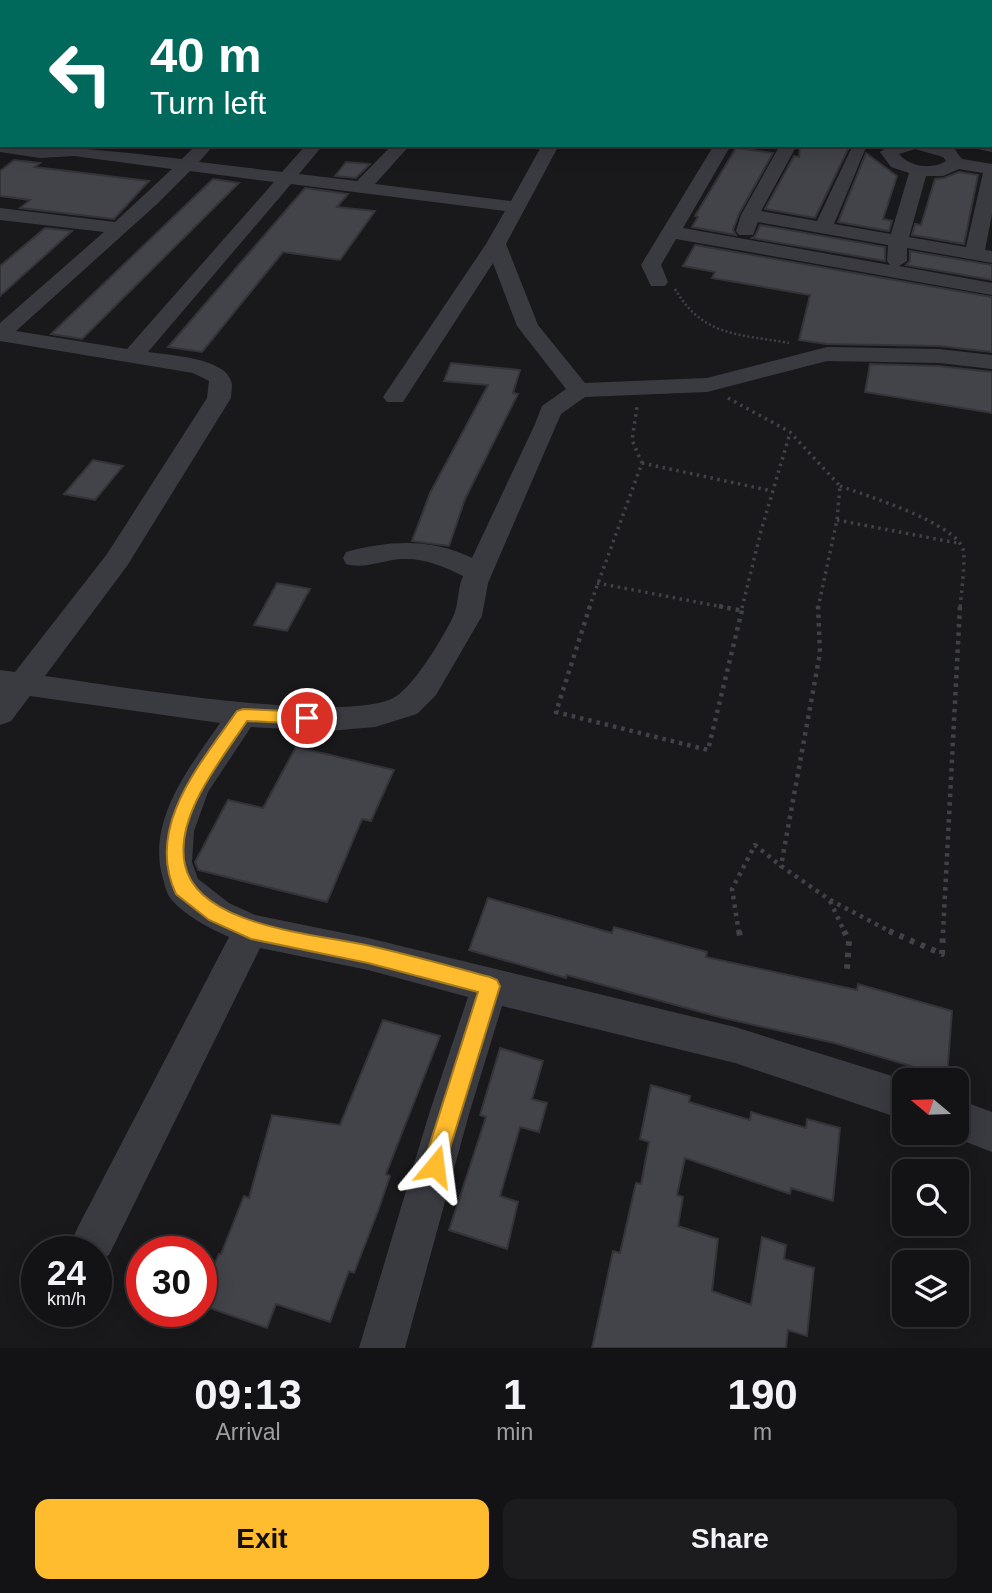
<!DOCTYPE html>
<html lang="en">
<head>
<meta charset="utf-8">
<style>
	:root { --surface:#131315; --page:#1c1c1e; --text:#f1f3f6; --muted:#9d9ea0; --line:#323234; --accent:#ffbc2e }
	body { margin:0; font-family:Arial,sans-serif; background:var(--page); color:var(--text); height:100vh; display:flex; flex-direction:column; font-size:26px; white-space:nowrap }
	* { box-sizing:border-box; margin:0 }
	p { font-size:23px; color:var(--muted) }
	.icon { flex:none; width:38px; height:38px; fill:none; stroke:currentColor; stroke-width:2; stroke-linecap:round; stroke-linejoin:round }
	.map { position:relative; height:1348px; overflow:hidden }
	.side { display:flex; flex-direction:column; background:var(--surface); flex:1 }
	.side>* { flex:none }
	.top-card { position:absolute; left:0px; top:0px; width:992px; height:147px; box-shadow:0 4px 18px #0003,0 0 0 2px var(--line); background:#00695c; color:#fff; overflow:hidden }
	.needle { width:46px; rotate:289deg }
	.fabs { position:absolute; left:892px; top:1068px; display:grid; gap:14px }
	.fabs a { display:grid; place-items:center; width:77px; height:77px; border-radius:14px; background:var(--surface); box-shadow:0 4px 18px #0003,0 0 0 2px var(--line); font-size:35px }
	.speed { position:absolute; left:21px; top:1236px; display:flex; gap:14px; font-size:35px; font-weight:700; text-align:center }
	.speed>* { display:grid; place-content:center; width:91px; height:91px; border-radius:50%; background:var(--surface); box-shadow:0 4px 18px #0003,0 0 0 2px var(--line); line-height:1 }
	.speed small { font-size:18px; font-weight:400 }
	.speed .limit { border:10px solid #d22; background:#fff; color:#111 }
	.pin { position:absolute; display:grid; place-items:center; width:60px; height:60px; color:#fff; margin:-30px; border:4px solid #fff; border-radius:50%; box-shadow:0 2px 7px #0007 }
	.me { position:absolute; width:77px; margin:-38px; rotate:16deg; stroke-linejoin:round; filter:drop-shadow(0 0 5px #0008) }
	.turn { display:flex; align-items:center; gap:24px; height:147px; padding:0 35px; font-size:32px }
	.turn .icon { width:91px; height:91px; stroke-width:2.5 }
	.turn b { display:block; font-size:49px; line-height:60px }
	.eta { display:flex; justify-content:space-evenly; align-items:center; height:119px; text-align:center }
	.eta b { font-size:42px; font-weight:600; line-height:49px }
	.action { display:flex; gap:14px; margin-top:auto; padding:14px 35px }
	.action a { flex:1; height:80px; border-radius:14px; background:var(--accent); color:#111; font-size:28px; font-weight:600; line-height:80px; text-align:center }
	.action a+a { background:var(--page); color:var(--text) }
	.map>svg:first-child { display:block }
	.green { fill:#1f2820 }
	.building { fill:#434449; stroke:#333338; stroke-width:2 }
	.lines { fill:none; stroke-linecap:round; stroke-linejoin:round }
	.path-far3 { stroke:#404249; stroke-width:2.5; stroke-dasharray:2 2.5; stroke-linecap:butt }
	.path-far2 { stroke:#404249; stroke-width:3.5; stroke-dasharray:2.5 4.5; stroke-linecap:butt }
	.path-far1 { stroke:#404249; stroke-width:4.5; stroke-dasharray:3.5 5; stroke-linecap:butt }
	.path { stroke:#404249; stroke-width:6; stroke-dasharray:4.5 7; stroke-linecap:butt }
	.minor { fill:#3a3b41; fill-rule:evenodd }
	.major { fill:#565861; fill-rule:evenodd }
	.route { fill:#ffbc2e; stroke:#a67a1e; stroke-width:2 }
</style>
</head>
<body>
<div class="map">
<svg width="992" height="1348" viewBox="0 0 992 1348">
	<rect width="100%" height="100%" fill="#19191c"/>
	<path class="green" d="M238,0H713L257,2Z"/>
	<path class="building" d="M800,145H850L815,218L765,209L794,156L799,157Z
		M736,148L773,153L739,214L733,230L736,235L692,227L698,217L695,216Z
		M866,153L897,176L883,219L892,221L889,231L838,222Z
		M14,160L40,163L35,167L149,181L114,219L20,208L30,200L0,196V171Z
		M346,162L370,164L356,178L335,176Z
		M959,172L978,175L964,244L912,235L915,224L921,225L935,179L944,178Z
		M213,179L239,183L82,339L51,334Z
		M305,188L348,194L337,207L375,211L340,260L283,252L202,352L168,347Z
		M760,225L885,247V261L752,238L755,236Z
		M45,228L72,231L0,296V266Z
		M695,245L992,297V352L939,346L826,344L799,340L810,295L712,278L715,272L683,266Z
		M910,251L992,265V280L906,265L910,261Z
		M451,363L520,370L513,393L518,394L465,499L449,546L412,541L430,493L488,385L444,381Z
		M870,364L939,366L992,372V413L865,392Z
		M93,460L123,466L95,500L64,494Z
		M277,583L310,589L287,631L254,625Z
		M296,747L394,770L371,821L362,819L327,902L198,870L195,862L228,800L263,808Z
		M488,898L612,933L614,927L707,952L706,957L857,990L858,984L952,1011L947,1077L834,1043L719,1017L567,975L566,978L469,950Z
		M383,1020L440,1036L386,1174L390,1176L378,1211L354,1273L349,1271L330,1322L276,1304L267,1328L201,1305V1293L219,1254H221L244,1196L249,1198L272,1115L340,1125Z
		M500,1048L543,1061L532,1099L547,1103L539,1132L520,1127L500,1196L518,1202L507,1249L449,1230L486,1117L480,1115Z
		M651,1085L690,1096L689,1102L750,1120L751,1112L806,1128L807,1119L840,1128L833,1201L791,1188L790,1194L685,1158L677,1195L683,1197L678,1226L718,1239L712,1291L751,1305L762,1237L786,1245L784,1259L814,1268L807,1336L788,1330L786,1348H592L613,1251L620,1253L636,1183L641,1184L649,1142L640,1139Z"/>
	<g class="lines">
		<path class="path-far3" d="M675,289C703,337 739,334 789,343"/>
		<path class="path-far2" d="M728,398L790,432L840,486
			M642,463L772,491
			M840,486C865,495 955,523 963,549C966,558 961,596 960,608
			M837,520L957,543
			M597,583L728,608
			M589,608L642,463L632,440L637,407
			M742,608L761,531L790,433
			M818,608L837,520L840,486"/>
		<path class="path-far1" d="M590,606L556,712L708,750L743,606
			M719,606L743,611
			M818,606L820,653L781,866L830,900L893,933
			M830,901L845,933
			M739,933L732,889L755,845L781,866
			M943,933L960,606"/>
		<path class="path" d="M739,931L740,936
			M844,931L849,941L847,969
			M889,931L942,954L943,931"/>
		<path class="minor" d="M158,0H189L191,2H159Z
			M750,0H762L764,2H748Z
			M841,0H855V2H841Z
			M884,0H899L901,2H885Z
			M990,4H992V12H990Z
			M990,33H992V41H990Z
			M0,43H2V51H0Z
			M990,77H992V87H990Z
			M990,101L992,102V112L990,111Z
			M0,142L2,145C62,145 121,152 182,159L196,145H214L199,162L282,172L306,145H323L299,174L357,181L392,145H410L375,184L511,201L542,145H559L506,244L538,325L585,383L707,378L827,347L939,349L992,355V369L939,363L827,361L707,392L585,397L561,414L488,583L482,616L436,695L417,714L375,727L329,731L251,727L208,792L194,831L192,862L198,879L229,903L255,915L368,938L735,1027L905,1080V1120L735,1063L502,1006L469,1114L405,1348H359L429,1114L468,997L368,970L260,948L109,1255L96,1261V1251H77L72,1240L79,1225L229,937C209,928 185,916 171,899C166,893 165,885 163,879C146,821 189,768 220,723L30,696L11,721L0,725V670L15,672L107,554L207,398L209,381L193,373L0,341V323L104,232L0,220V208L115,222L172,169L74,156L40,158L0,152ZM190,171L274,182L127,349L16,331L157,204ZM291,184L505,211L486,244L383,397L387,402H403L493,263L517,326L566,389L542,406L535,424L472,558C432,538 389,540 346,552L343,558L346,564C366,570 386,558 406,559C427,559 445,567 463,576C457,589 459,605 453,617C441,641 418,679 398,695C357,728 105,684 45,676L127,566L231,398C231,393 233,385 231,381C225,358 168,355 148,352Z
			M990,142L992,152L978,149L976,145H990Z
			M714,145H731L683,228L890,265L887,261L888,245L758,222L753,235H739L736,231L741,215L780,145H797L761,211L817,221L852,147L867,145L834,224L891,234L909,173L891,167L880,152C889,143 943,141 955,149C955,150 961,158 962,159L992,164V214L985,250L992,251V263L907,248V261L899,266L992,283V295L676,239L661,265L668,282L665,286H651L641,265ZM915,149L943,157L946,161C933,170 909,167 899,154ZM959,169L983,173L966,247L909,237L926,176H943Z
			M957,1099L992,1112V1152L943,1133L957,1132Z"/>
		<path class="major" d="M45,0H64L44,2Z
			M0,28H2L0,39Z"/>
	</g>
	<path class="route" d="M243,709L307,712L316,718L307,724L247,721C222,759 174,816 185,865C198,926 315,934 366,945C407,954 449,966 490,977L497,980L500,986L442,1174L435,1177L427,1174L423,1166L478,992L368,963L251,939L209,920L176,894C144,827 201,763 237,711Z"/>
</svg>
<div class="fabs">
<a><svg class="needle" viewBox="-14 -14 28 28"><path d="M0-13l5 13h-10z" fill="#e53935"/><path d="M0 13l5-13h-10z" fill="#9d9ea0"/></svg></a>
<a><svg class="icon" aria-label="search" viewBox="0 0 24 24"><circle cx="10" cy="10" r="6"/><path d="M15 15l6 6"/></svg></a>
<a><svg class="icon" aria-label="layers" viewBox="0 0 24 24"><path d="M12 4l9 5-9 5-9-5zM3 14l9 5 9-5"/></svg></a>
</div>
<div class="speed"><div>24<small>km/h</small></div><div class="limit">30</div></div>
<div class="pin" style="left:307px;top:718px;background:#d93025"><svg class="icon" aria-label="arrive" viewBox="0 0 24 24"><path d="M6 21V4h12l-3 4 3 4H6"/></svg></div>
<svg class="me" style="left:435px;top:1166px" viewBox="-20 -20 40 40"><path d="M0-17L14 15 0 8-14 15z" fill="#ffbc2e" stroke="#fff" stroke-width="4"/></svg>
<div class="top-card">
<div class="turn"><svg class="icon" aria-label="left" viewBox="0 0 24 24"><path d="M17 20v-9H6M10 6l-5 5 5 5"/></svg><div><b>40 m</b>Turn left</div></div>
</div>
</div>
<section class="side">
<div class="eta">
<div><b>09:13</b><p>Arrival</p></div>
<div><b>1</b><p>min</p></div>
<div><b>190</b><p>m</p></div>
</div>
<div class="action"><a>Exit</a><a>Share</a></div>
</section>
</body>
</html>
